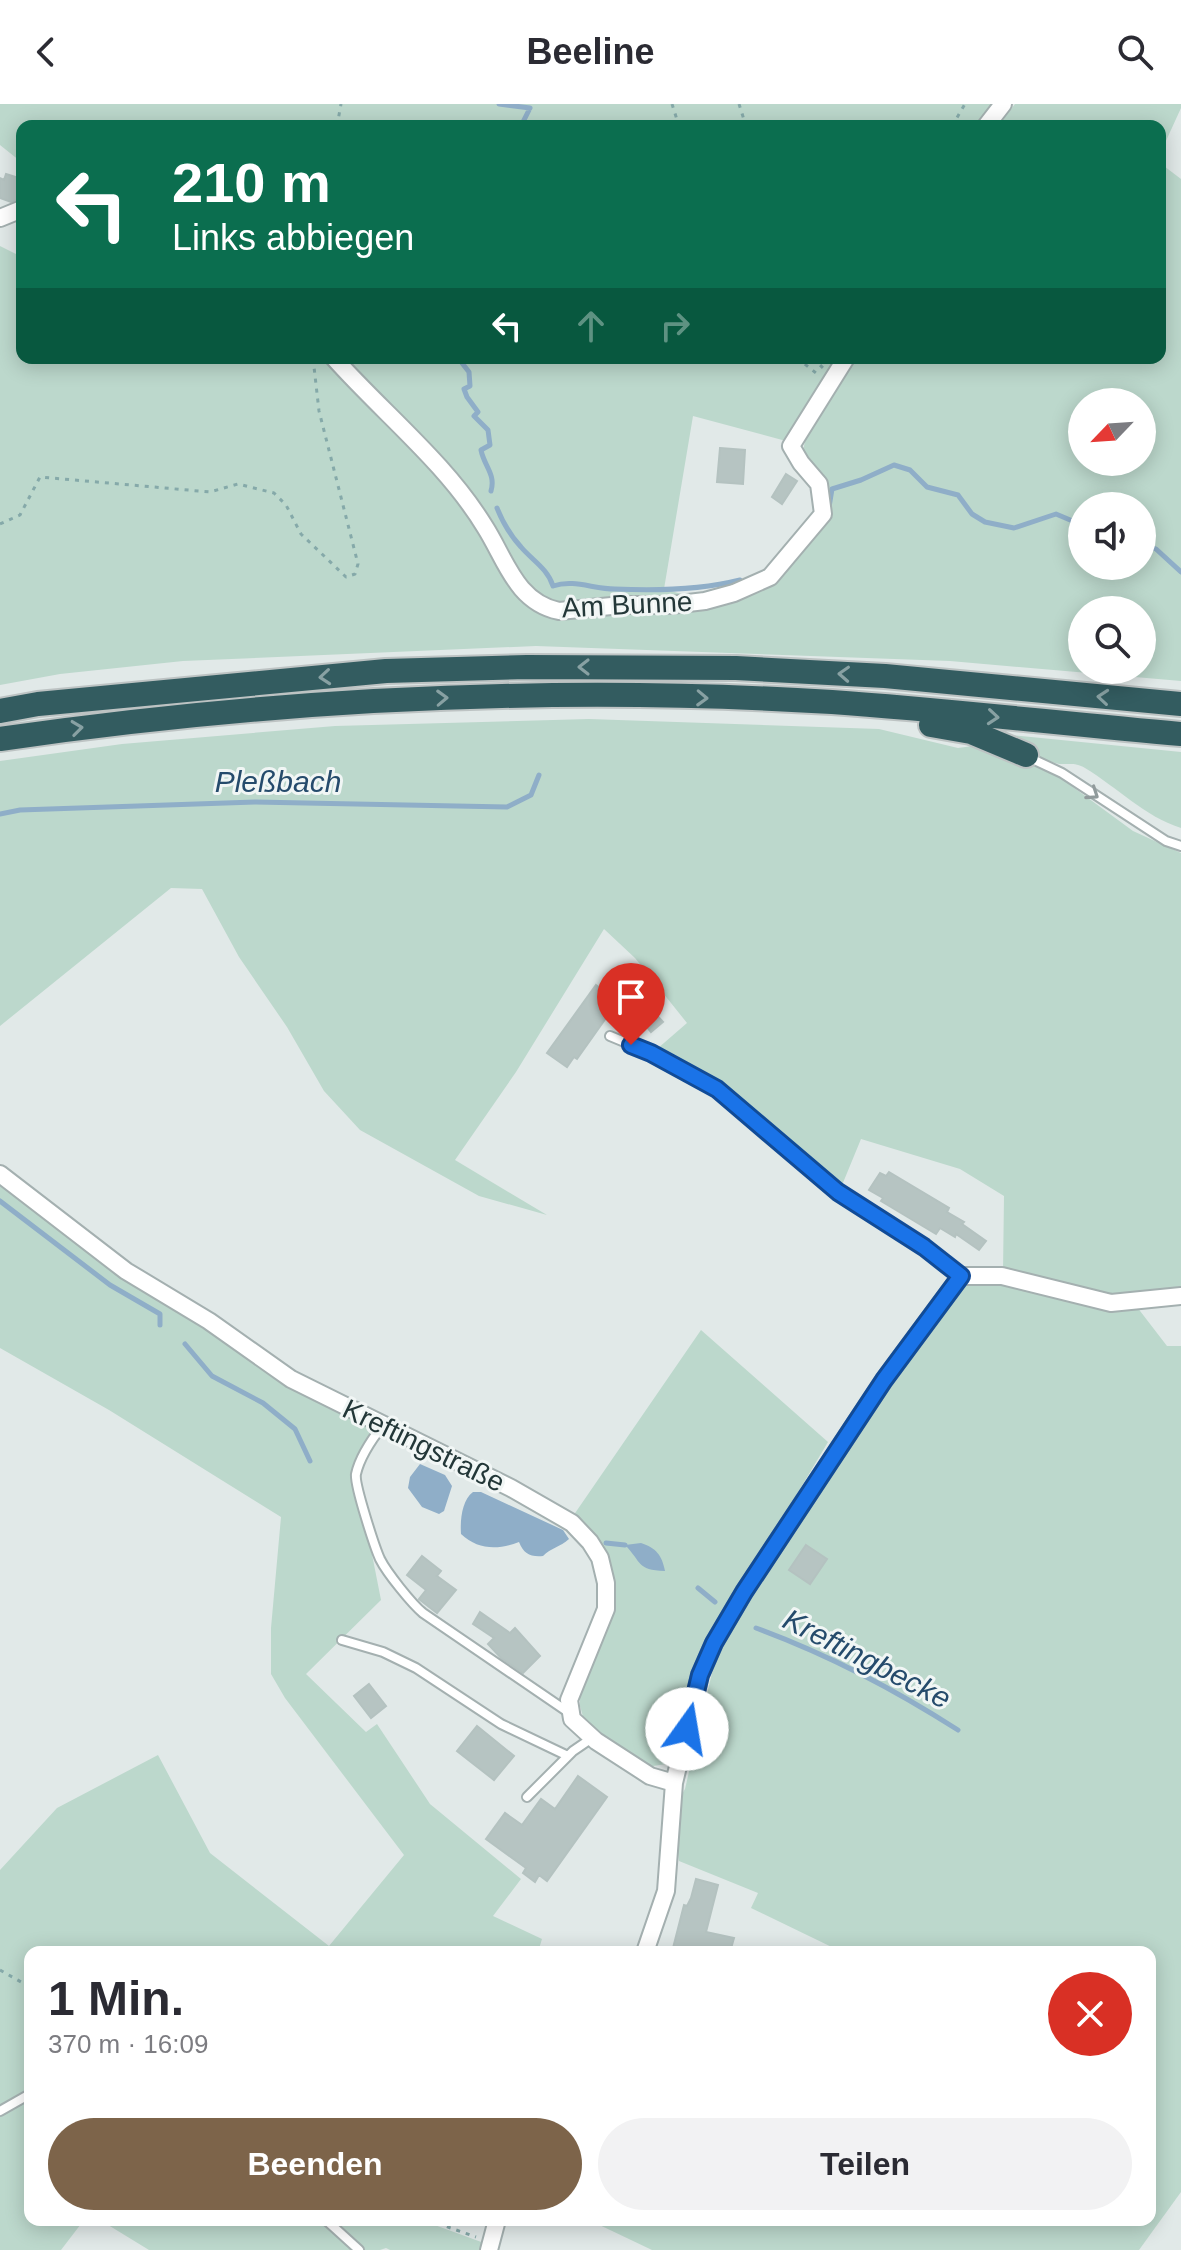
<!DOCTYPE html>
<html lang="de">
<head>
<meta charset="utf-8">
<style>
	:root { --surface:#fff; --page:#f2f2f3; --text:#2b2b33; --muted:#7c7c81; --accent:#7d644a }
	body { margin:0; font-family:Arial,sans-serif; background:var(--page); color:var(--text); height:100vh; display:flex; flex-direction:column; font-size:30px; white-space:nowrap }
	* { box-sizing:border-box; margin:0 }
	p { font-size:26px; color:var(--muted) }
	.icon { flex:none; width:44px; height:44px; fill:none; stroke:currentColor; stroke-width:2; stroke-linecap:round; stroke-linejoin:round }
	.map { position:relative; flex:1; overflow:hidden }
	.details { position:absolute; left:24px; top:1842px; width:1132px; height:280px; display:flex; flex-direction:column; background:var(--surface); border-radius:16px; box-shadow:0 4px 20px #0003 }
	.details>* { flex:none }
	.banner { position:absolute; left:16px; top:16px; width:1150px; height:244px; border-radius:16px; box-shadow:0 4px 20px #0003; background:#0b6e4f; color:#fff; overflow:hidden }
	.needle { width:52px; rotate:245deg }
	.buttons { position:absolute; left:1068px; top:284px; display:grid; gap:16px }
	.buttons a { display:grid; place-items:center; width:88px; height:88px; border-radius:50%; background:var(--surface); box-shadow:0 4px 20px #0003; font-size:40px }
	.pin { position:absolute; display:grid; place-items:center; width:68px; height:68px; color:#fff; margin:-82px -34px; border-radius:50% 50% 50% 0; rotate:-45deg; box-shadow:0 0 8px #0007 }
	.pin .icon { rotate:45deg }
	.me { position:absolute; width:88px; margin:-44px; rotate:13deg; stroke-linejoin:round; filter:drop-shadow(0 0 6px #0008) }
	.turn { display:flex; align-items:center; gap:28px; height:168px; padding:0 24px; font-size:36px }
	.turn .icon { width:104px; height:104px; stroke-width:2.5 }
	.turn b { display:block; font-size:56px; line-height:68px }
	.lanes { display:flex; align-items:center; height:76px; padding:0 24px; background:#0003; justify-content:center; gap:40px; direction:ltr }
	.lanes .off { opacity:.35 }
	.round { display:grid; place-items:center; flex:none; width:84px; height:84px; border-radius:42px; background:var(--page) }
	.headline { display:flex; align-items:center; justify-content:space-between; height:136px; padding:0 24px }
	h1 { font-size:48px; font-weight:700; line-height:60px }
	.primary-button { display:flex; gap:16px; margin-top:auto; padding:16px 24px }
	.primary-button a { flex:1; height:92px; border-radius:48px; background:var(--accent); color:#fff; font-size:32px; font-weight:700; line-height:92px; text-align:center }
	.primary-button a+a { background:var(--page); color:var(--text) }
	header { display:flex; justify-content:space-between; align-items:center; height:104px; padding:0 24px; background:var(--surface); font-size:36px; font-weight:700 }
	.map>svg:first-child { display:block }
	.green { fill:#bcd8cc; fill-rule:evenodd }
	.water { fill:#8faec8 }
	.lines { fill:none; stroke-linecap:round; stroke-linejoin:round }
	.stream { stroke:#8faec8; stroke-width:5 }
	.building { fill:#b6c4c2; stroke:#b4c2c0; stroke-width:2 }
	.service-casing { stroke:#a4b0b0; stroke-width:12 }
	.minor-casing { stroke:#a4b0b0; stroke-width:20 }
	.motorway-casing { stroke:#bdc3c3; stroke-width:28 }
	.path { stroke:#85a9a9; stroke-width:3; stroke-dasharray:4 6; stroke-linecap:butt }
	.service { stroke:#fff; stroke-width:8 }
	.minor { stroke:#fff; stroke-width:16 }
	.motorway { stroke:#335c60; stroke-width:24 }
	.oneway { stroke:#88a1a3 }
	.oneway2 { stroke:#919b9c }
	.route-casing { stroke:#114b97; stroke-width:20 }
	.route { stroke:#1a73e8; stroke-width:14 }
	.labels { text-anchor:middle; stroke-width:6; stroke-linejoin:round; paint-order:stroke }
	.street-label { font-size:28px; fill:#233738; stroke:#f1f6f5 }
	.water-label { font-size:30px; font-style:italic; fill:#254b6c; stroke:#f1f6f5 }
</style>
</head>
<body>
<header><svg class="icon" aria-label="back" viewBox="0 0 24 24"><path d="M15 5l-7 7 7 7"/></svg>Beeline<svg class="icon" aria-label="search" viewBox="0 0 24 24"><circle cx="10" cy="10" r="6"/><path d="M15 15l6 6"/></svg></header>
<div class="map">
<svg width="1181" height="2146" viewBox="0 0 1181 2146">
	<rect width="100%" height="100%" fill="#e1e9e8"/>
	<path class="green" d="M0,0H997L980,22H22L20,57L0,41Z
		M1015,0H1181V4L1160,50V22H998Z
		M1160,59L1181,75V577L950,557L536,542L183,557L60,570L0,581V142L22,153V254H837L786,337L693,312L664,485L696,494L773,478L826,411L803,347L805,337L854,254H1160ZM1082,298H1142V358H1082ZM1082,402H1142V462H1082ZM1082,506H1142V566H1082Z
		M589,615L879,625L958,644L980,641L1018,653L1058,672L1133,727L1181,749V1184L1113,1194L1003,1169L1004,1092L960,1065L861,1035L840,1086L716,980L657,945L687,919L635,854L604,825L516,968L455,1056L547,1111L479,1092L360,1026L324,987L287,923L239,853L202,785L171,784L0,922V657L122,640L335,622Z
		M991,629L1181,648V724C1144,712 1118,684 1085,664C1074,657 1065,662 1055,659C1033,653 1012,638 991,629Z
		M0,1075L375,1325L350,1370L367,1425L381,1496L306,1570L366,1628L377,1620L430,1700L521,1775L493,1812L542,1835L538,1848H338L329,1843L325,1848H30V2116H84L61,2146H0V1766L57,1704L158,1651L210,1749L329,1842L404,1751L285,1594L271,1570V1524L281,1413L109,1306L0,1244Z
		M981,1178H1001L1137,1203L1167,1242H1181V2088L1139,2146H652L589,2116H1150V1848H842L751,1804L758,1789L679,1757L673,1705L685,1685L718,1543L844,1350L959,1183Z
		M701,1226L828,1338L700,1553L680,1610L666,1660L647,1663L584,1616L580,1602V1585L610,1481L571,1415Z
		M100,2116H421L484,2139L483,2146H390L386,2144L380,2146H149Z"/>
	<path class="water" d="M420,1360L445,1371L452,1382L444,1407L439,1410L422,1403L408,1384L410,1373Z
		M473,1388H481L563,1426L569,1435C560,1443 551,1444 543,1452C530,1453 524,1450 519,1438C498,1446 478,1446 461,1430C460,1416 462,1396 473,1388Z
		M641,1439C656,1444 662,1451 665,1467C636,1466 642,1458 625,1441Z"/>
	<g class="lines">
		<path class="stream" d="M499,0L530,4
			M521,22L530,4
			M463,254L462,259L469,268L470,282L464,285L467,293L478,308L474,312L488,326L490,341L481,346C484,362 496,370 491,387
			M829,403L832,385L861,376L894,361L910,366L927,383L958,391L972,410L985,418L1014,424L1056,410L1082,421
			M497,404C503,419 510,431 521,443C532,456 548,465 553,482C574,475 593,485 615,485C657,487 700,486 740,476
			M1142,440L1156,445L1181,468
			M0,710L20,706L255,698L507,703L531,691L539,671
			M0,1097L110,1181L160,1210V1221
			M185,1240L212,1272L263,1299L295,1325L310,1357
			M606,1439L625,1441
			M698,1484L715,1498
			M756,1524C827,1550 894,1585 958,1626"/>
	</g>
	<path class="building" d="M6,70L22,75V94L11,98L0,94V74L4,76Z
		M720,344L745,346L743,380L717,378Z
		M786,370L797,377L782,400L772,393Z
		M596,881L618,897L577,955L574,953L567,963L547,949Z
		M654,908L663,918L651,928L643,918Z
		M889,1068L949,1104L947,1108L964,1118L962,1120L986,1137L979,1146L956,1130L955,1133L940,1124L936,1130L881,1097L883,1094L869,1086L880,1069L886,1072Z
		M806,1441L827,1455L810,1480L789,1466Z
		M422,1452L441,1467L437,1472L456,1486L437,1509L419,1495L426,1486L407,1471Z
		M480,1508L510,1529L515,1524L540,1552L523,1569L501,1554L488,1540L494,1534L473,1520Z
		M369,1580L386,1602L371,1614L354,1592Z
		M477,1622L514,1652L494,1676L457,1647Z
		M578,1672L607,1693L547,1777L539,1771L535,1778L523,1769L526,1764L486,1735L505,1709L522,1721L541,1695L555,1705Z
		M696,1775L718,1781L706,1828L734,1834L730,1848H672L684,1801L687,1802L691,1794Z"/>
	<g class="lines">
		<g class="service-casing">
			<path id="service" d="M1026,652L1062,669L1166,737L1181,742
				M610,932L651,949L717,985L838,1088L924,1143L961,1172
				M383,1321C372,1335 360,1352 356,1370C354,1380 375,1444 380,1455C387,1469 412,1500 423,1509L571,1610
				M342,1536L383,1548L416,1564L501,1620L568,1652
				M527,1693L573,1647L592,1634
				M0,2007L30,1990
				M326,2116L359,2146"/>
		</g>
		<g class="minor-casing">
			<path id="minor" d="M986,22L1003,0
				M0,114L22,105
				M334,254C384,310 446,359 485,423C506,456 516,498 559,507L622,501H671L705,497L734,489L770,473L823,410L819,380L801,359L791,342L846,254
				M0,1070L126,1167L209,1217L291,1275L511,1384L572,1419L590,1438L600,1454L606,1479V1505L569,1596L572,1615L596,1637L650,1672L674,1679
				M645,1848L666,1787L674,1679L700,1571L714,1539L744,1488L884,1276L961,1172H1002L1111,1199L1181,1192
				M489,2146L497,2116"/>
		</g>
		<g class="motorway-casing">
			<path id="motorway" d="M0,607L38,600L386,567L527,563L736,564L885,572L1181,600
				M931,621L971,628L1026,651
				M0,635C275,595 554,581 832,598C948,606 1065,620 1181,630"/>
		</g>
		<path class="path" d="M672,0L679,22
			M739,0L746,22
			M337,22L341,0
			M952,22L965,0
			M797,254L816,269
			M813,254L823,264
			M0,420L20,411L40,373L210,388L238,380L274,389L286,401L301,430L346,473L355,470L358,460L319,307L313,254
			M0,1866L30,1883
			M428,2116L476,2133"/>
		<use href="#service" class="service"/>
		<use href="#minor" class="minor"/>
		<use href="#motorway" class="motorway"/>
	</g>
	<defs><path id="oneway-chevron" d="M-2-3.5L2.5 0L-2 3.5" fill="none" stroke-width="1.6" stroke-linecap="round" stroke-linejoin="round" transform="scale(2)"/></defs>
	<g class="oneway">
		<use href="#oneway-chevron" transform="translate(584 563) rotate(-180)"/>
		<use href="#oneway-chevron" transform="translate(844 570) rotate(-177)"/>
		<use href="#oneway-chevron" transform="translate(325 573) rotate(175)"/>
		<use href="#oneway-chevron" transform="translate(1103 593) rotate(-175)"/>
		<use href="#oneway-chevron" transform="translate(442 594) rotate(-2)"/>
		<use href="#oneway-chevron" transform="translate(702 594) rotate(2)"/>
		<use href="#oneway-chevron" transform="translate(993 613) rotate(5)"/>
		<use href="#oneway-chevron" transform="translate(77 624) rotate(-7)"/>
	</g>
	<use class="oneway2" href="#oneway-chevron" transform="translate(1093 690) rotate(34)"/>
	<g class="lines">
		<g class="route-casing">
			<path id="route" d="M631,941L651,949L717,985L838,1088L924,1143L961,1172L884,1276L744,1488L714,1539L700,1571L687,1625"/>
		</g>
		<use href="#route" class="route"/>
	</g>
	<g class="labels">
		<g class="street-label">
			<text transform="translate(627 500) rotate(-3)" y="10">Am Bunne</text>
			<text transform="translate(424 1341) rotate(26)" y="10">Kreftingstraße</text>
		</g>
		<g class="water-label">
			<text x="278" y="688">Pleßbach</text>
			<text transform="translate(867 1555) rotate(27)" y="10">Kreftingbecke</text>
		</g>
	</g>
</svg>
<div class="buttons">
<a><svg class="needle" viewBox="-14 -14 28 28"><path d="M0-13l5 13h-10z" fill="#e53935"/><path d="M0 13l5-13h-10z" fill="#7c7c81"/></svg></a>
<a><svg class="icon" aria-label="sound" viewBox="0 0 24 24"><path d="M4 9h4l5-4v14l-5-4H4zM17 9q2 3 0 6"/></svg></a>
<a><svg class="icon" aria-label="search" viewBox="0 0 24 24"><circle cx="10" cy="10" r="6"/><path d="M15 15l6 6"/></svg></a>
</div>
<div class="pin" style="left:631px;top:941px;background:#d93025"><svg class="icon" aria-label="arrive" viewBox="0 0 24 24"><path d="M6 21V4h12l-3 4 3 4H6"/></svg></div>
<svg class="me" style="left:687px;top:1625px" viewBox="-20 -20 40 40"><circle r="19" fill="#fff"/><path d="M0-13L10 11 0 6-10 11z" fill="#1a73e8"/></svg>
<div class="banner">
<div class="turn"><svg class="icon" aria-label="left" viewBox="0 0 24 24"><path d="M17 20v-9H6M10 6l-5 5 5 5"/></svg><div><b>210 m</b>Links abbiegen</div></div>
<div class="lanes"><svg class="icon" aria-label="left" viewBox="0 0 24 24"><path d="M17 20v-9H6M10 6l-5 5 5 5"/></svg><svg class="icon off" aria-label="ahead" viewBox="0 0 24 24"><path d="M12 20V5M6 11l6-6 6 6"/></svg><svg class="icon off" aria-label="right" viewBox="0 0 24 24"><path d="M7 20v-9h11M14 6l5 5-5 5"/></svg></div>
</div>
<section class="details">
<div class="headline"><div><h1>1 Min.</h1><p>370 m · 16:09</p></div><a class="round" style="background:#d93025;color:#fff"><svg class="icon" aria-label="close" viewBox="0 0 24 24"><path d="M6 6l12 12M18 6L6 18"/></svg></a></div>
<div class="primary-button"><a>Beenden</a><a>Teilen</a></div>
</section>
</div>
</body>
</html>
